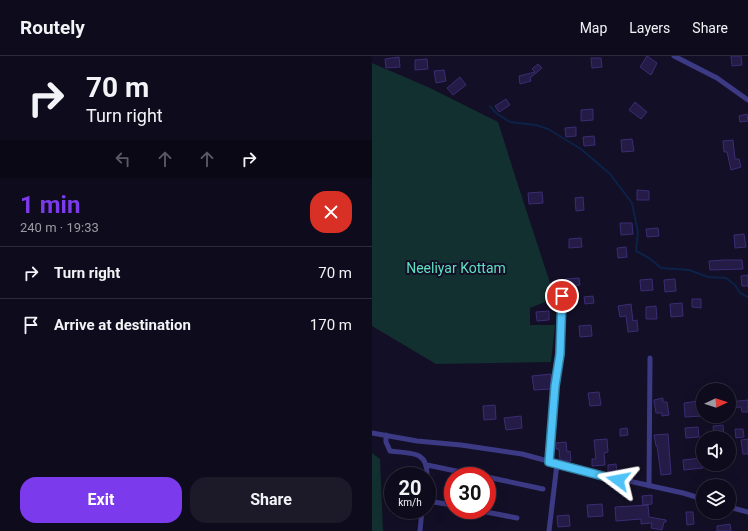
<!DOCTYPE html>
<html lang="en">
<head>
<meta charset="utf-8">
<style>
	:root { --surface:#0e0b1c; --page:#1c1929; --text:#f1f3f6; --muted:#9b9ba3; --line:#2e2b3b; --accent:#7c3aed }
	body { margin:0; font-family:Roboto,sans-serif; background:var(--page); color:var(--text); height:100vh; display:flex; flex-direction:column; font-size:15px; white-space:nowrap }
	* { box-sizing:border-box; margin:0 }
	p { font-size:13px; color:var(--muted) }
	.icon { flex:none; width:22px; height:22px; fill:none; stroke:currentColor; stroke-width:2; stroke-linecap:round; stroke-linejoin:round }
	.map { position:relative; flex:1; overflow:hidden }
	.drawer { display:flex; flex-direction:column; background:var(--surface); width:372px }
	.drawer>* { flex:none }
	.hud { background:#0e0b1c; color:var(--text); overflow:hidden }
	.needle { width:26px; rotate:86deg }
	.controls { position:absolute; left:324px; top:327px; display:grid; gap:8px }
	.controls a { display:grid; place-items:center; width:40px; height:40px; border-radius:50%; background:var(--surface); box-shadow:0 4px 16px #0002,0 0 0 1px var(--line); font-size:20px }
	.speed { position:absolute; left:12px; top:411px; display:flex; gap:8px; font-size:20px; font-weight:700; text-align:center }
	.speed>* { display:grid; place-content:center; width:52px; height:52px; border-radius:50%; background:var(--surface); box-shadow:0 4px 16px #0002,0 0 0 1px var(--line); line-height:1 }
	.speed small { font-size:10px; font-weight:400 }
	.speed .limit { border:6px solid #d22; background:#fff; color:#111 }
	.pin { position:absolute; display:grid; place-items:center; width:34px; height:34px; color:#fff; margin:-17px; border:2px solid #fff; border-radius:50%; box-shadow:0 1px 4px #0007 }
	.me { position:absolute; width:44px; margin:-22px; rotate:283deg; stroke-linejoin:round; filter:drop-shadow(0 0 3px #0008) }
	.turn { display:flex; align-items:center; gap:14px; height:84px; padding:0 20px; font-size:18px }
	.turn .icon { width:52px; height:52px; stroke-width:2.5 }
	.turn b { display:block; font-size:28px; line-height:34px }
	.lanes { display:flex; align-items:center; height:38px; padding:0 20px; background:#0003; justify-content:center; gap:20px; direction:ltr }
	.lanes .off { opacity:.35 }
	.round { display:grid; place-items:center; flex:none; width:42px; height:42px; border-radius:16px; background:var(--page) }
	.headline { display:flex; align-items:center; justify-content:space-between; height:68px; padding:0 20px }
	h1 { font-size:24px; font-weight:700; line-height:30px; color:var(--accent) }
	.primary-button { display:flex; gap:8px; margin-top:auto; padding:8px 20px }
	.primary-button a { flex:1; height:46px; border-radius:16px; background:var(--accent); color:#fff; font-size:16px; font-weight:700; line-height:46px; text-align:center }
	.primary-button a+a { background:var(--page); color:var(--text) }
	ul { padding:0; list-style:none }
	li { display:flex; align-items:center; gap:12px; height:52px; padding:0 20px; border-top:1px solid var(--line) }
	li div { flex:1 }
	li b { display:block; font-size:15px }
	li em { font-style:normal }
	header { display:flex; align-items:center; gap:24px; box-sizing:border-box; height:56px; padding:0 20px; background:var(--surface); border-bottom:1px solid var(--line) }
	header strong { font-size:19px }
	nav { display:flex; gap:22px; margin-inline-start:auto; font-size:14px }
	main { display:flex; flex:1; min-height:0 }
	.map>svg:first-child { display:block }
	.green { fill:#12302f }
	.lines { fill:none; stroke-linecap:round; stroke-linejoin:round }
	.stream { stroke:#0c2248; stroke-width:2 }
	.building { fill:#241b47; stroke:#3b2d73 }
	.street { stroke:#3d3a85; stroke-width:5 }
	.route-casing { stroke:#337fa1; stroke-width:10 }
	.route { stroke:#4fc3f7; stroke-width:7 }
	.labels { text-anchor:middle; stroke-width:4; stroke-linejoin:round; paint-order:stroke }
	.park-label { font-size:14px; fill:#5fe0c0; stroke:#130f26 }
</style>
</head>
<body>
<header>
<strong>Routely</strong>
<nav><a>Map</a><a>Layers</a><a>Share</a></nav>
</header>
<main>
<section class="drawer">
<div class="hud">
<div class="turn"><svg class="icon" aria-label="right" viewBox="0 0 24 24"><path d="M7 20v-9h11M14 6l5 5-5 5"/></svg><div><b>70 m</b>Turn right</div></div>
<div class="lanes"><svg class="icon off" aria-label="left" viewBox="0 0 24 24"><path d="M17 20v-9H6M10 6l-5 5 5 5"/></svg><svg class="icon off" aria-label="ahead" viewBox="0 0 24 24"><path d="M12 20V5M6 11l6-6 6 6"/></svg><svg class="icon off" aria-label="ahead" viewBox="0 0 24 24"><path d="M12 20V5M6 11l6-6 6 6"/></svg><svg class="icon" aria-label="right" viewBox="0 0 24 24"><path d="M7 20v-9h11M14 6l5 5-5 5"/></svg></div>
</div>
<div class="headline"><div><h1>1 min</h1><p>240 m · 19:33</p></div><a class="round" style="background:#d93025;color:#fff"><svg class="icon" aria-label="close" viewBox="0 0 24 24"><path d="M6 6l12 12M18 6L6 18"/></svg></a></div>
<ul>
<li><svg class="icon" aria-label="right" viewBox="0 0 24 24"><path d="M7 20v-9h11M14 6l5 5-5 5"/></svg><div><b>Turn right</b></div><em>70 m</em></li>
<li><svg class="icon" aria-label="arrive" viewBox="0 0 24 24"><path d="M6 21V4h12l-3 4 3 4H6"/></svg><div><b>Arrive at destination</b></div><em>170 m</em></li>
</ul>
<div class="primary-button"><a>Exit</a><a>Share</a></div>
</section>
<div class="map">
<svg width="376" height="475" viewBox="0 0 376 475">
	<rect width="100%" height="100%" fill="#130f26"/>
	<path class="green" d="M0,7L56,31L126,66L146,129L183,242L158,252V269H183L179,306L64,308L0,270Z
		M0,397L8,403L11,475H0Z"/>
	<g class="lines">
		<path class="stream" d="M118,50L124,57L138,66L164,69L176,73L209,93L238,118L260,147L266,176L264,195L277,202L289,212L317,214L336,221L354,222L363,229L368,237L376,241"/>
	</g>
	<path class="building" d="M275,0L285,7L279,19L268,11Z
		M359,0H369L370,9L360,10Z
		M27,1L28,11L14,12L13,3Z
		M219,2H229L230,11L220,12Z
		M55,3L56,13L43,14V4Z
		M166,8L170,12L158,22L159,25L148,28L147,20L163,16L160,13Z
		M72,14L74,25L64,27L62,15Z
		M88,21L94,29L81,39L75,32Z
		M134,43L138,49L127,56L123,50Z
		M263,46L275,56L269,63L257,54Z
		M221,53V64L209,65V54Z
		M375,58L376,65L368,66L367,60Z
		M204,71V80L194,81L193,72Z
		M222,80L223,89L212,90L211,81Z
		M260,83L262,95L250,96L249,84Z
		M361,84L363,103H367L369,111L359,114L355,96H352L351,85Z
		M265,134L277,135V144H265Z
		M170,136L171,147L157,148L156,137Z
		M211,141L212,154L204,155L203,142Z
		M248,167H260L261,178L249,179Z
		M286,172L287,180L275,181L274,173Z
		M372,178L374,191L363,192L362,179Z
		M209,182L210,191L197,192V183Z
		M254,191L255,201L246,202L245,192Z
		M352,204H370L371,213L338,214L337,205Z
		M376,219V230H370L369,220Z
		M207,222L208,229L195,231L194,223Z
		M280,223L281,234L269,235L268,224Z
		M303,223L304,235L293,236L292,224Z
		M221,240L222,247L213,248L212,241Z
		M320,243H329V252L320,251Z
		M310,247L311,260L299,261L298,248Z
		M259,248L261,265L265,264L266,275L256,276L254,260L248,261L246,250Z
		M284,250L285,263H274V251Z
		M177,255V264L165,265L164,256Z
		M219,269L220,280L208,281L207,270Z
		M179,318V333L162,334L160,320Z
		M227,336L229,349L218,350L216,337Z
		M291,342V346H295L297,359L290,360V357H284L282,344Z
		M331,343V360L313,361L312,347L326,345L325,344Z
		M376,344V356H370L369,351L357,352V346Z
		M123,349L124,363L112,364L111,350Z
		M149,360L150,372L134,374L132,362Z
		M351,369L352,380H342L341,370Z
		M326,371L327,381L314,382L313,372Z
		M255,372L256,379L248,380V373Z
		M363,373H371L372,381L364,382Z
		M296,378L299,418L289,419L285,390H284L282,379Z
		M235,383L236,396L232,397L233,409L220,410V403H224L222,384Z
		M376,383V398H371L369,384Z
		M194,386L195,396L198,395L199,405H193L188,404L187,393H184V387Z
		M330,402L331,412L312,414L311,404Z
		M244,408L245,416H236V409Z
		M280,439V448L271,449L270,440Z
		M230,448L231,460L216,461L215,449Z
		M276,449L277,461L294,464V466H292L290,474L279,472L280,467L269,468V463L244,465L243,451Z
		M314,456H321L322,468L315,469Z
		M197,459L198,470L186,471L185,460Z
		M358,468L359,475H345V470Z"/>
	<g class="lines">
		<path class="street" d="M302,0L345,22L376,44
			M0,377L45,385L89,389L150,398L216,416L311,437L331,443
			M14,379V386L18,395C37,398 56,393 55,420
			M177,406L183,330L188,298L190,240
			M55,409L108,420
			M115,421L171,433
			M277,430L278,302
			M55,445L81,449
			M357,451L376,456
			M104,454L145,462
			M48,475L50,454
			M177,475L185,408"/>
	</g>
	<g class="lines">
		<g class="route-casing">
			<path id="route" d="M190,240L188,298L183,330L177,406L246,424"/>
		</g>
		<use href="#route" class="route"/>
	</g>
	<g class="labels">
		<g class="park-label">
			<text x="84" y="217">Neeliyar Kottam</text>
		</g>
	</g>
</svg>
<div class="controls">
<a><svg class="needle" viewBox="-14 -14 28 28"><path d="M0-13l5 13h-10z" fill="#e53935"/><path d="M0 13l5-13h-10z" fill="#9b9ba3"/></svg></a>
<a><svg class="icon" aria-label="sound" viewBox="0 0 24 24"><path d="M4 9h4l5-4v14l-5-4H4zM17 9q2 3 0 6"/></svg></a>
<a><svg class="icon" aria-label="layers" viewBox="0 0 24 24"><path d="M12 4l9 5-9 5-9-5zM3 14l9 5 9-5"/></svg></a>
</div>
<div class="speed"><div>20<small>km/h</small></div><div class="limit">30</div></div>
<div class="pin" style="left:190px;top:240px;background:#d93025"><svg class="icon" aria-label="arrive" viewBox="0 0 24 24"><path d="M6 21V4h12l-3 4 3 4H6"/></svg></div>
<svg class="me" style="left:246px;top:424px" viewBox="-20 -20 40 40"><path d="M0-17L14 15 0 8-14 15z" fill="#4fc3f7" stroke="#fff" stroke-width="4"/></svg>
</div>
</main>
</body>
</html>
